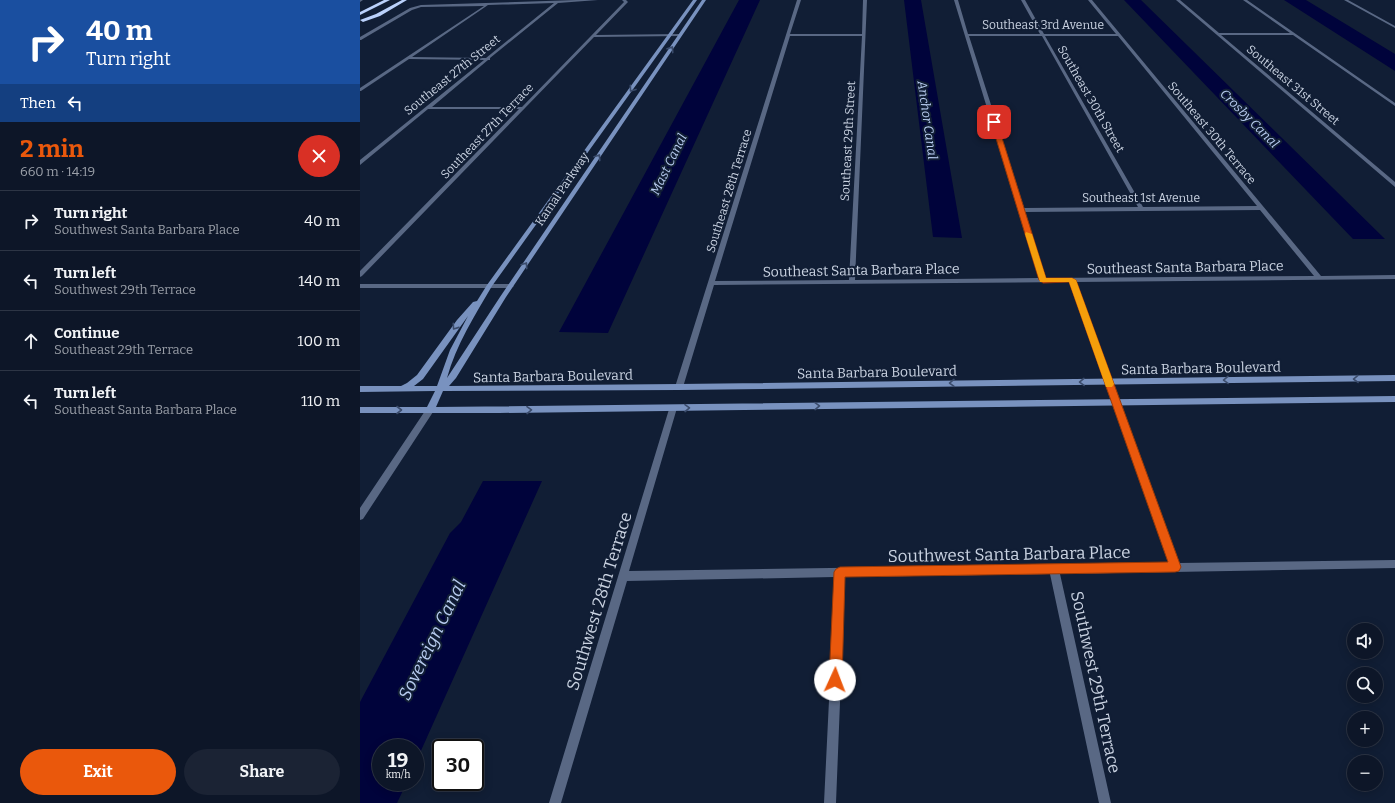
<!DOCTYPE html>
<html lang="en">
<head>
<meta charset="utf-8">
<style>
	:root { --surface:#0d1628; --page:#1b2334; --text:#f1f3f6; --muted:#9a9fa8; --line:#2d3545; --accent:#ea580c }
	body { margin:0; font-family:Bitter,serif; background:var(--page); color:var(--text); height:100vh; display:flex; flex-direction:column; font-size:15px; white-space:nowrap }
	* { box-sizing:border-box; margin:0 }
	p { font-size:13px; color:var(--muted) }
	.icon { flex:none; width:22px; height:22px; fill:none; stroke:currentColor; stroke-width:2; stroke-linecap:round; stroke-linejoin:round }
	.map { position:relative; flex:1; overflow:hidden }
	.panel { display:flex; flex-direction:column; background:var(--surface); width:360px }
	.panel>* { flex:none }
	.guide { background:#1a4fa0; color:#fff; overflow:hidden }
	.buttons { position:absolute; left:987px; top:623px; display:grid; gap:8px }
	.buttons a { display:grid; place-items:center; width:36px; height:36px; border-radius:50%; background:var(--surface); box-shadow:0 2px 10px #0003,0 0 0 1px var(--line); font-size:20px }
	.speed { position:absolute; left:12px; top:739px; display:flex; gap:8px; font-size:20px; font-weight:700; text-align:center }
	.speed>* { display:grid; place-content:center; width:52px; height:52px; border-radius:50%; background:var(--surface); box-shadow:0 2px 10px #0003,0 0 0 1px var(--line); line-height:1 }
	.speed small { font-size:10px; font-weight:400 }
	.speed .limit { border:2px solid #111; border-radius:6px; background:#fff; color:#111 }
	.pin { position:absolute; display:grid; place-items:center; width:34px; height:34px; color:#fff; margin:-17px; border-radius:8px; box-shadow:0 2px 6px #0006 }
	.me { position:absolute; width:44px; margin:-22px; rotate:2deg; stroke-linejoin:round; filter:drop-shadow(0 0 3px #0008) }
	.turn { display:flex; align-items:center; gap:14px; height:84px; padding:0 20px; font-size:18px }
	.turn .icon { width:52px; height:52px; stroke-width:2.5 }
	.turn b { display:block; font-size:28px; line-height:34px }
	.then { display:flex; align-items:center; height:38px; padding:0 20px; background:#0003; gap:8px; font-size:15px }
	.round { display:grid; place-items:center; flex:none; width:42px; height:42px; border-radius:21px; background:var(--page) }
	.head { display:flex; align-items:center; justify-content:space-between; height:68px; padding:0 20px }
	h1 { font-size:24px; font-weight:700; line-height:30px; color:var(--accent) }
	.cta { display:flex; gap:8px; margin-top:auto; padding:8px 20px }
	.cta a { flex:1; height:46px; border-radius:24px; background:var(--accent); color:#fff; font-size:16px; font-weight:700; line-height:46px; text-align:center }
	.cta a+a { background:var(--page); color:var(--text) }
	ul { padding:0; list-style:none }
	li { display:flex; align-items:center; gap:12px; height:60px; padding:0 20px; border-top:1px solid var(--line) }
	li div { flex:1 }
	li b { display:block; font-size:15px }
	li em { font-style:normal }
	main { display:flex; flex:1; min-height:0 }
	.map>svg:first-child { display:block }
	.water { fill:#00033b }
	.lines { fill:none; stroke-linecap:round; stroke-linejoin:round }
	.street { fill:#596884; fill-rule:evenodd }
	.secondary { fill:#7992bf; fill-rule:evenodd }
	.highway { fill:#bad1fb; fill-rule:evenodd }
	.oneway { stroke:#3b4c6c }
	.route { fill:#ea580c; stroke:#983908 }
	.slow { fill:#f59e0b }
	.labels { text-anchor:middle; stroke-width:4; stroke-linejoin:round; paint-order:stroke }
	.far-street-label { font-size:12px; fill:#c9d2e1; stroke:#111e35 }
	.far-water-label { font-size:13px; font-style:italic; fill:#b8ccf0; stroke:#111e35 }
	.street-label { font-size:14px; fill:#c9d2e1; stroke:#111e35 }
	.near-street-label { font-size:17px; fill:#c9d2e1; stroke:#111e35 }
	.near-water-label { font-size:18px; font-style:italic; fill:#b8ccf0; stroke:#111e35 }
</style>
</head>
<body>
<main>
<section class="panel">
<div class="guide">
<div class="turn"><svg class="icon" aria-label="right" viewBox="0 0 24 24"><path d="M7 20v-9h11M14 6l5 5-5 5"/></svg><div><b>40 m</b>Turn right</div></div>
<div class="then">Then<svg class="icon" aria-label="left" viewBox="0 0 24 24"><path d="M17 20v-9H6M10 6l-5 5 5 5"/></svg></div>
</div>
<div class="head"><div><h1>2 min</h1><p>660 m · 14:19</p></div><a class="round" style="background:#d93025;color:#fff"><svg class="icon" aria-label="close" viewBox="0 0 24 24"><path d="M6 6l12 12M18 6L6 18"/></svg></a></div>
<ul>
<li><svg class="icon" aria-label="right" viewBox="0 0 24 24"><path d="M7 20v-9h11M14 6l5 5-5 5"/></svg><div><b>Turn right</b><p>Southwest Santa Barbara Place</p></div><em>40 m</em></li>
<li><svg class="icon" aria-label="left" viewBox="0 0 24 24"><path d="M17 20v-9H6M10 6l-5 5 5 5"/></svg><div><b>Turn left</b><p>Southwest 29th Terrace</p></div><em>140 m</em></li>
<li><svg class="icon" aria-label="ahead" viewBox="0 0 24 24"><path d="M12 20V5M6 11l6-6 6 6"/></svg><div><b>Continue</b><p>Southeast 29th Terrace</p></div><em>100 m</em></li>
<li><svg class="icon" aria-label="left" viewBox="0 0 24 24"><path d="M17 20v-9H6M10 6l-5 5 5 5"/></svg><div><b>Turn left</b><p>Southeast Santa Barbara Place</p></div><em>110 m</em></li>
</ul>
<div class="cta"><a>Exit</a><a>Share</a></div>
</section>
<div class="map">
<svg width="1035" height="803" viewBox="0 0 1035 803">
	<rect width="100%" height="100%" fill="#111e35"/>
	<path class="water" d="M379,0H400L248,333L199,332Z
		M544,0H561L602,238L573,237Z
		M764,0H781L1025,239H993Z
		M924,0H946L1035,54V71Z
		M123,481H182L55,764V748H21V782H47L37,803H0V702L90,533L101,522Z"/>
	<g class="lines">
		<path class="street" d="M0,0H3L0,2Z
			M216,0H238L198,3L130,58V60H128L72,107H162L264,2L262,0H266L268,2L236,35L320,34L322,35L320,36L234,37L2,276L0,277V271L159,109H68L0,165V160L124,60L49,59L1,91H0V88L124,6L61,7L52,10L1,40H0V37L50,8L61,5ZM194,3L126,58L52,57L128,5Z
			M437,0H441L430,34H502L503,0H507L495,280L679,278L594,0H598L608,34H680L661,0H665L684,34H756L728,0H732L961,276L1035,275V279L716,282L818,563L1035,560V568L700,574L751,803H739L690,574L485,577L476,803H464L475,577L267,581L201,803H189L310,406H316L317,408L269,571L809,563L709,282L354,285L323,387L322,389H316L315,387ZM430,36H502L489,280L355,281ZM609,36H682L778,207L664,208ZM685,36H758L897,206L783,207ZM900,210L954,276L686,278L665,212Z
			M816,0H820L859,33H930L883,0H887L1035,103V106L933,35H861L1035,182V187Z
			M984,0H988L1035,26V28Z
			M0,284H151L154,286L151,288H0Z
			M70,407L73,408L74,410L73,412L3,519L0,520V508L67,408Z"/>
		<path class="secondary" d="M333,0H337L132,286C115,315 96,345 87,378L140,297L342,0H346L146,297L96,378L89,386L319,384L1035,375V381L319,390L83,391L76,407L1035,396V402L139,413H0V407H67L75,391L0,392V386H41L47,383L57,375L97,320L113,302L117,301L127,285ZM108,316L90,350L77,386H54L63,379Z"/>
		<path class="highway" d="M24,0H30L0,15V12Z
			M42,0H47L20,16L3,22L0,20L16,14Z"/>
	</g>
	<defs><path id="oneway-chevron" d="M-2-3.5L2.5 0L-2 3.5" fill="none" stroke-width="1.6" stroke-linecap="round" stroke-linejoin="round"/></defs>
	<g class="oneway">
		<use href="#oneway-chevron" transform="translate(311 49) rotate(-56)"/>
		<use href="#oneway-chevron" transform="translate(272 89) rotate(126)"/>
		<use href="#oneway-chevron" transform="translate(238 157) rotate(-56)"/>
		<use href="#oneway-chevron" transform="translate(165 265) rotate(-56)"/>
		<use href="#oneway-chevron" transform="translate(95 327) rotate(125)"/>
		<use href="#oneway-chevron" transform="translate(996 379) rotate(179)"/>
		<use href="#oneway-chevron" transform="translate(866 380) rotate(179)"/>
		<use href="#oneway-chevron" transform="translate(722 382) rotate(179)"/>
		<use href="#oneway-chevron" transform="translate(592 383) rotate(179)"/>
		<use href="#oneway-chevron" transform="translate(457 406) rotate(-1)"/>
		<use href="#oneway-chevron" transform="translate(327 408) rotate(-1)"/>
		<use href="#oneway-chevron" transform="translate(39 410)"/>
		<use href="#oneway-chevron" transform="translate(169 410) rotate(-1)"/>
	</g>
	<path class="route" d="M634,121L637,122L686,278H712L716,280L821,567L819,571L815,572L485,577L482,680L480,684L475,686L471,684L469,680L474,572L476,569L480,567L808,562L709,282L683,283L679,280L631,122Z"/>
	<path class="slow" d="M666,232L672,234L686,278H712L716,280L754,384L752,387H746L745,384L709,282H680L665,234Z"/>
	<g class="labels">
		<g class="far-street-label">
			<text x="683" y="29">Southeast 3rd Avenue</text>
			<text transform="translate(92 75) rotate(-39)" y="4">Southeast 27th Street</text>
			<text transform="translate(933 85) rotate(40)" y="4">Southeast 31st Street</text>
			<text transform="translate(731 99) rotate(60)" y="4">Southeast 30th Street</text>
			<text transform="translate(127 131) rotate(-46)" y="4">Southeast 27th Terrace</text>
			<text transform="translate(852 133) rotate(50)" y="4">Southeast 30th Terrace</text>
			<text transform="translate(488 141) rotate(-87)" y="4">Southeast 29th Street</text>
			<text transform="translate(202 189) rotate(-56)" y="4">Kamal Parkway</text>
			<text transform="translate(369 191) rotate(-73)" y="4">Southeast 28th Terrace</text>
			<text x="781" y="202">Southeast 1st Avenue</text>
		</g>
		<g class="far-water-label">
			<text transform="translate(890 118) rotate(45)" y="5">Crosby Canal</text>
			<text transform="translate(568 120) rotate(82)" y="5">Anchor Canal</text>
			<text transform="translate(308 164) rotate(-64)" y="5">Mast Canal</text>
		</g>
		<g class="street-label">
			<text transform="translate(825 267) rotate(-1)" y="5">Southeast Santa Barbara Place</text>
			<text transform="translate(501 270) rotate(-1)" y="5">Southeast Santa Barbara Place</text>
			<text transform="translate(841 368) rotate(-1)" y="5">Santa Barbara Boulevard</text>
			<text transform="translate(517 372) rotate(-1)" y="5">Santa Barbara Boulevard</text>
			<text transform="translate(193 376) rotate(-1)" y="5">Santa Barbara Boulevard</text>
		</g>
		<g class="near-street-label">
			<text transform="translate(649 554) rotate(-1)" y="6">Southwest Santa Barbara Place</text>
			<text transform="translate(239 601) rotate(-73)" y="6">Southwest 28th Terrace</text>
			<text transform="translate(736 682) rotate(78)" y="6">Southwest 29th Terrace</text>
		</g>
		<g class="near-water-label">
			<text transform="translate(72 640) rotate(-64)" y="6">Sovereign Canal</text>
		</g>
	</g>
</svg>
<div class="buttons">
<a><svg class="icon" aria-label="sound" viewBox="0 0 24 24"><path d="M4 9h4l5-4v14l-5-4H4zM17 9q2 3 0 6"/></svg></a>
<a><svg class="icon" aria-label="search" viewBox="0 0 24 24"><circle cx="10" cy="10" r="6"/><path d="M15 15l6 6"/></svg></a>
<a>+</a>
<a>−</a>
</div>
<div class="speed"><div>19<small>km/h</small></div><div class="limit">30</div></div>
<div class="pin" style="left:634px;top:122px;background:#d93025"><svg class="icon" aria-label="arrive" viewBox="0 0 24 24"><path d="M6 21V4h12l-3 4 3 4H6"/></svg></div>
<svg class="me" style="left:475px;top:680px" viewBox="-20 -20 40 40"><circle r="19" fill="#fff"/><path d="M0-13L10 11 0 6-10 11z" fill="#ea580c"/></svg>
</div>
</main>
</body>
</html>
